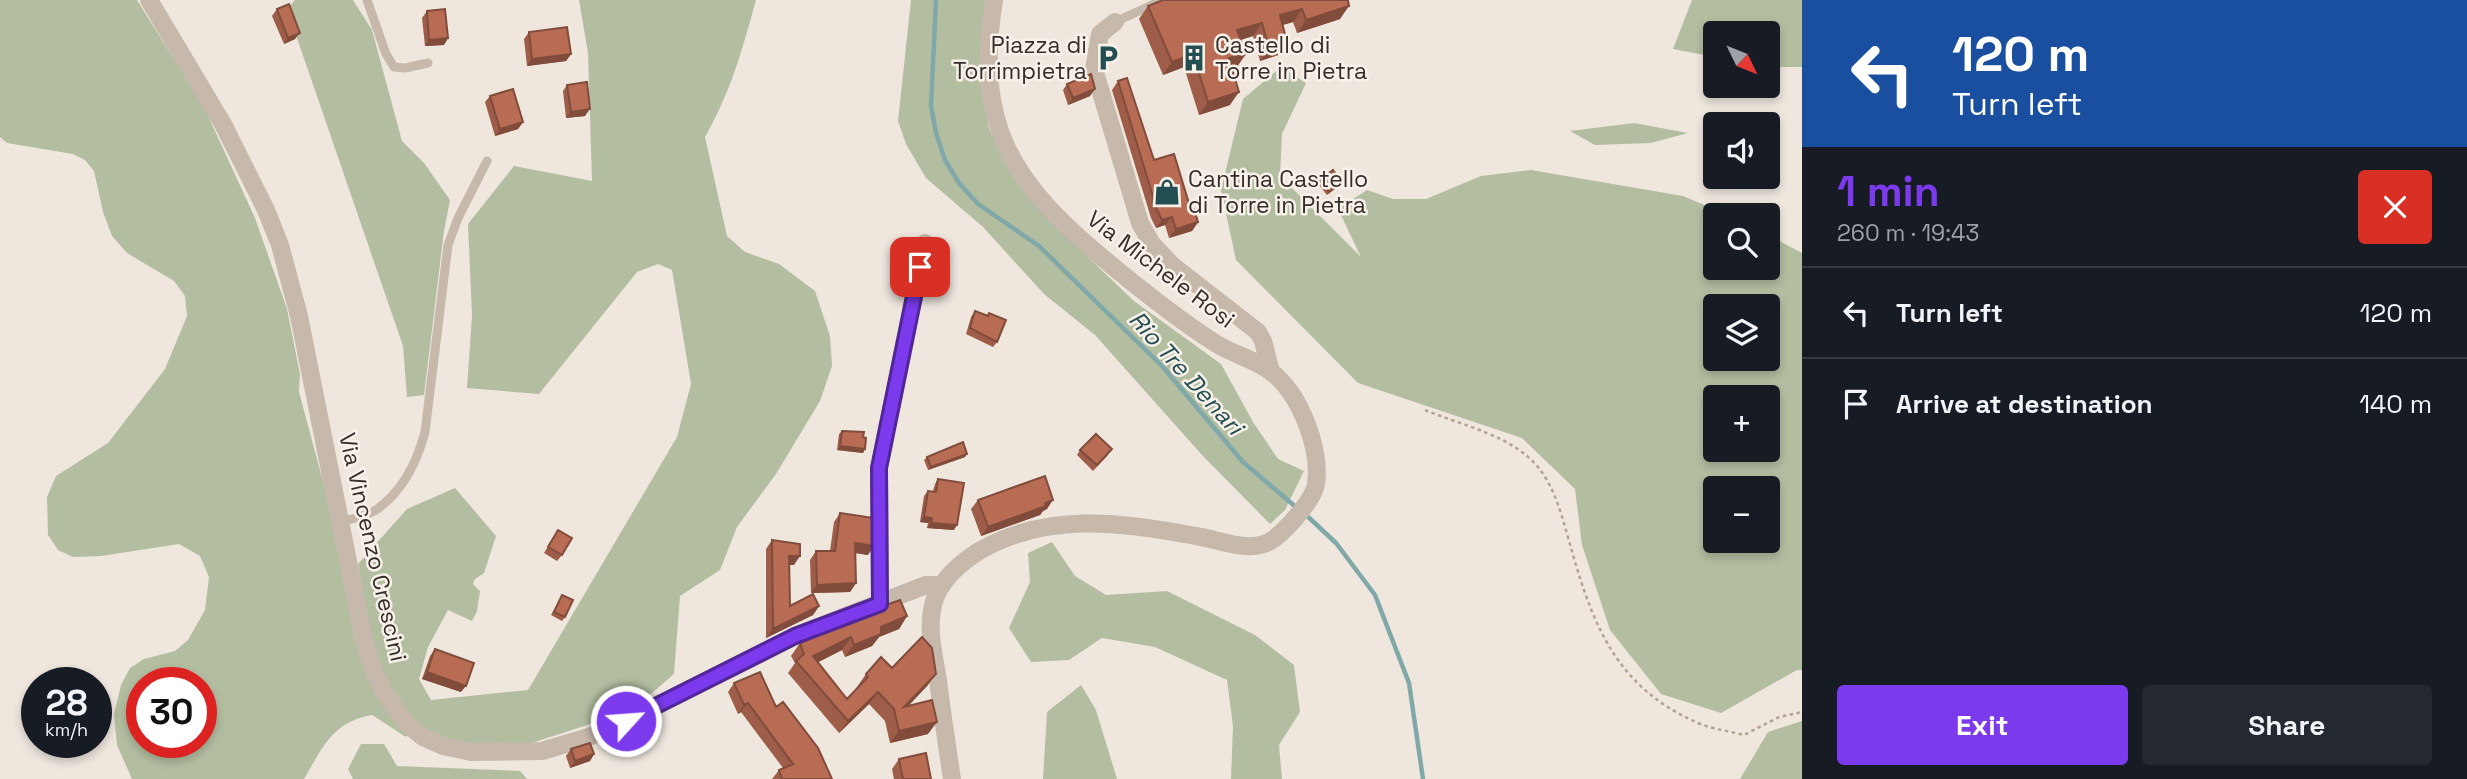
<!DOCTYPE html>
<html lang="en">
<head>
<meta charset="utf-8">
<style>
	:root { --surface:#171b24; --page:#242831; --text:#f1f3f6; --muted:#9ea1a6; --line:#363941; --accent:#7c3aed }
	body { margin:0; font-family:"Space Grotesk",sans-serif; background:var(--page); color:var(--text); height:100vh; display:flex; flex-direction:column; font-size:26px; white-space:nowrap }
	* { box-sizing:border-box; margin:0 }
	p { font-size:23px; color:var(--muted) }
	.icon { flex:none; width:38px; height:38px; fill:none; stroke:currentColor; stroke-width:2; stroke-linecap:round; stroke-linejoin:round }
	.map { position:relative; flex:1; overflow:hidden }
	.side { display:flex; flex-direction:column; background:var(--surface); width:665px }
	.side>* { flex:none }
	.banner { background:#1a4fa0; color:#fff; overflow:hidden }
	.needle { width:46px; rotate:133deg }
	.fabs { position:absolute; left:1703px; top:21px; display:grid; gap:14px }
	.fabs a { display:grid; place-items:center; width:77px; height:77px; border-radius:7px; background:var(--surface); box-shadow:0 4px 10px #0003; font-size:35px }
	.speed { position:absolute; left:21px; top:667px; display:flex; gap:14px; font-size:35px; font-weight:700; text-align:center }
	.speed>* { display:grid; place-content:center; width:91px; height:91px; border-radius:50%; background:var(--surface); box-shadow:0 4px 10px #0003; line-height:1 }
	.speed small { font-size:18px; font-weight:400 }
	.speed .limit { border:10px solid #d22; background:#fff; color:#111 }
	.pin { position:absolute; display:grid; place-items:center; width:60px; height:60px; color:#fff; margin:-30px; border-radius:14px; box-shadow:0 4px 10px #0006 }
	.me { position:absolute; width:77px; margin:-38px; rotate:64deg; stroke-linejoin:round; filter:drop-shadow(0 0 5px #0008) }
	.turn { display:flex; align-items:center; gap:24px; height:147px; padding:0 35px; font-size:32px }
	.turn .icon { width:91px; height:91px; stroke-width:2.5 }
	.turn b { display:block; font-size:49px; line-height:60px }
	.round { display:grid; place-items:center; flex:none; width:74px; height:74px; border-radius:7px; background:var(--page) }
	.overview { display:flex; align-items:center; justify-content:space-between; height:119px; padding:0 35px }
	h1 { font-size:42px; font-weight:700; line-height:52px; color:var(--accent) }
	.cta { display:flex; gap:14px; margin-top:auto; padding:14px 35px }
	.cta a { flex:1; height:80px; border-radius:7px; background:var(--accent); color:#fff; font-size:28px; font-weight:700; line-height:80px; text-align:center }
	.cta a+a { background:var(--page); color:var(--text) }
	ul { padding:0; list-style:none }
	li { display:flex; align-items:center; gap:21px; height:91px; padding:0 35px; border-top:2px solid var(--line) }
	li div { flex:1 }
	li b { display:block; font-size:26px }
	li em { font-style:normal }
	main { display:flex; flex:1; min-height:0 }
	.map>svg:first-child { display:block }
	.green { fill:#b3bda0; fill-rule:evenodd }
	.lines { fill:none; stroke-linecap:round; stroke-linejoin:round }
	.stream { stroke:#80a8a9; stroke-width:4.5 }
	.path { stroke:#b2a296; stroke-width:2.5; stroke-dasharray:3.5 3.5; stroke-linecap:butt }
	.service { stroke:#c6b8ab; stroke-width:9 }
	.minor { stroke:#c6b8ab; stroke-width:18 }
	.tertiary { stroke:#c6b8ab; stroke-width:18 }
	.wall { fill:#9e5d48 }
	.shaded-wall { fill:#814c3b }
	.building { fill:#b86c54; stroke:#814c3b; stroke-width:2 }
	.route-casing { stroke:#51269a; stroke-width:18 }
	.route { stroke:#7c3aed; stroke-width:12 }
	.labels { text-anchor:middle; stroke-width:5; stroke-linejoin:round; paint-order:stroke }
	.poi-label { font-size:23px; fill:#352d29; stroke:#f8f1ea; text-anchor:start }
	.street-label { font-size:23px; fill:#352d29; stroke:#f8f1ea }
	.water-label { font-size:24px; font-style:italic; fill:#244f52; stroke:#f8f1ea }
</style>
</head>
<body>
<main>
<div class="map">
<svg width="1802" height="779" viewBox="0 0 1802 779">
	<rect width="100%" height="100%" fill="#efe7de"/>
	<path class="green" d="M0,0H137L204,107L255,218L287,309L300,374L299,392L332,515L354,637L365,666L409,731L406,737L372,715C332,722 323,747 304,779H132L117,745L114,714L121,685L130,668L144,659L175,651L188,640L205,610L209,577L200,556L179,544L101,556L73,557L58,550L48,535L47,497L56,476L108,443L165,369L187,316L185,296L174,281L127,253L112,236L103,212L94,171L85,160L73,154L7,143L0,137ZM142,682H201V742H142Z
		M295,0H353L372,30L402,141L424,163L450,200L444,231L424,395L407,397L403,346L287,9Z
		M579,0H756C742,51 731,91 705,137L727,236L745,252L779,264L815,291L830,336L832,366L820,401L776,474L737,527L720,570L680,596L674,674L631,711L516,748L463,745L422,733L399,709L373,659L358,564L407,509L455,488L496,536L484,573L475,579L473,584L480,591L477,611L472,621L448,610L428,647L419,679L431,700L528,690L677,437L691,384L672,270L658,264L637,272L539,394L467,388L472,316L468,224L514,166L592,181L588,53Z
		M911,0H985L979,75L989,128L1004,160L1025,193L1051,222L1134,301L1221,364L1253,422L1278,459L1304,471L1285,510L1270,524L1202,455L1095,335L1044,294L983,227L926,178L906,144L898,121Z
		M1692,0H1802V67H1768V33H1715V57L1673,49Z
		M1281,67L1306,83L1282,134L1280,176L1361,257L1338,209L1367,190L1393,199H1426L1481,176L1531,170L1683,196L1728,215H1715V268H1768V235L1802,253V670H1797L1721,713L1661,694L1610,630L1582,545L1575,489L1522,438L1358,383L1236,260L1221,190L1243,99ZM1715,306H1768V359H1715ZM1715,397H1768V450H1715ZM1715,488H1768V541H1715Z
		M1634,123L1688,133L1651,143L1595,145L1570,131Z
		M1052,542L1075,576L1106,595L1167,591L1255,635L1294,665L1300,712L1279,745L1282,779H1231L1233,726L1227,680L1155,647L1102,638L1069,660L1031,662L1009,628L1030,582L1028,553Z
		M1081,685L1096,710L1117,779H1043L1047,712Z
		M1802,721V779H1740L1768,732Z
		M361,744H384L397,766L520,771L527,779H353L348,769Z"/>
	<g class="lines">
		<path class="stream" d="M936,0L931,106L936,133L945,160L959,183L978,204L1039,246L1162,366L1243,462L1297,508
			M1304,513L1336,543L1375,595L1409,683L1423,779"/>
		<path class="path" d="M1425,410C1463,426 1516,436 1541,471C1558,494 1565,528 1573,555C1595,631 1620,689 1698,723C1712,729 1729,731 1744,735L1779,717L1802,712"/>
		<path class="service" d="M367,0L386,54L394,67L405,68L428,63
			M1115,22L1163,0
			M339,522C351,519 365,517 376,510C402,492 417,462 425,432L448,245L458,218L487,161"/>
		<path class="minor" d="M149,0L223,124L266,210L280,245L299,316L364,641L375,673L384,692L406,723L423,737L443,746L471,752L542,751L589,737L626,721L795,636L926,585H942
			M1115,22L1100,34L1094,69L1140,223L1152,244L1172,265L1258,332L1263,341L1271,372
			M880,604L879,468L925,243"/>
		<path class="tertiary" d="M952,779C947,746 942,713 938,680C934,656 927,629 933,605C938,583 958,565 976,553C1044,511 1122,522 1196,536C1216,539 1244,551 1264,544C1280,539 1313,501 1316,484C1321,448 1300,393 1270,371C1254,359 1232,354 1215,343C1176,318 1140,289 1105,260C1011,182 974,125 994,0"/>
	</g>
	<path class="wall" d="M1348,0L1340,19L1297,33L1293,22L1283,25L1278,55L1260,61L1253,36L1240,40L1237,67L1232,68L1230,105L1199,115L1184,67L1163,75L1139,19L1148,6Z
		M277,9L295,39L284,44L272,16Z
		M427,11L448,38L444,45L425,46L422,18Z
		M529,32L571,54L566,61L527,66L524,39Z
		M1118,81L1154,160L1191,210L1198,222L1192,231L1169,238L1165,225L1156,228L1151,218L1112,90Z
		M1067,84L1090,96L1068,105L1063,90Z
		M567,85L585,116L566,118L563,91Z
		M490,96L523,122L518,129L495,136L485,102Z
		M1320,180L1342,182L1340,185L1327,195L1318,184Z
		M975,311L987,316L989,313L997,342L993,347L966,334L971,317Z
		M842,431L863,437L865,449L863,453L837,450L839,434Z
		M1080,450L1108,455L1093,471L1077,455Z
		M927,457H965L928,470L924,460Z
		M938,479L954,530L927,528L928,523L920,522L924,496L928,491H933L935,484Z
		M978,500L1047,509L1043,511L1040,515L981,536L971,509Z
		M840,513L868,555L855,553L856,583L850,592L811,593L810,560L816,551H830L834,522Z
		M554,537L562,555L557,561L544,553Z
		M772,540L794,565H789L790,606H819L813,615L766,638V549Z
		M562,595L565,617L562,621L551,615Z
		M907,616L899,629L879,637L872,646L845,657L842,650L818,662L847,699L858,688L857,687L866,674L892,668L936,674L927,686L908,706L928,734L890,743L885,721L869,704L839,733L788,673L795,663L791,656L800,643L839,627L844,620Z
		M435,649L461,692L422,679L430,656Z
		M734,683L776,707L832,779H772L779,770L783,768L741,712L738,714L728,692Z
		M571,749L594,754L590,761L570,768L566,756Z
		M899,759L931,779H894L892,769Z"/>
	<path class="shaded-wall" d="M1349,6L1340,19L1297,33L1306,20Z
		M1302,9L1293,22L1271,28L1280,15Z
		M1262,23L1253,36L1228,44L1237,30Z
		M300,33L295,39L284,44L288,38Z
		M448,38L444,45L425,46L429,40Z
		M1287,42L1278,55L1260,61L1269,48Z
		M571,54L566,61L527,66L532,59Z
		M1193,54L1184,67L1163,75L1172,62Z
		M1246,54L1237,67L1220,71L1229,58Z
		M1095,89L1090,96L1068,105L1073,98Z
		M1239,92L1230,105L1199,115L1208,102Z
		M590,109L585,116L566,118L571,112Z
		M523,122L518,129L495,136L500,129Z
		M1172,217L1165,225L1156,228L1162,220Z
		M1198,222L1192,231L1169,238L1176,229Z
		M840,446L865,449L863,453L837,450Z
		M967,454L965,457L928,470L931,467Z
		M1053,500L1047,509L1043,511L1040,515L981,536L988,527Z
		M924,517L932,518L928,523L920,522Z
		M931,523L957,525L954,530L927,528Z
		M855,543L874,546L868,555L849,552Z
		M789,556H800L794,565H783Z
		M856,583L850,592L811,593L817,585Z
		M819,606L813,615L766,638L773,629Z
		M907,616L899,629L879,637L872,646L845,657L854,645L881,627Z
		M851,637L842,650L805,669L813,656Z
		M427,672L466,686L461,692L422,679Z
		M936,674L927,686L896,719L904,707Z
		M878,692L869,704L839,733L848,721Z
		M748,703L741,712L738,714L744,705Z
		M937,722L928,734L890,743L899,731Z
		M594,754L590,761L570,768L575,761Z"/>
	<path class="building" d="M1163,0H1348L1349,6L1306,20L1302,9L1280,15L1287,42L1269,48L1262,23L1237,30L1246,54L1229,58L1239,92L1208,102L1193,54L1172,62L1148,6Z
		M289,4L300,33L288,38L277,9Z
		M445,9L448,38L429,40L427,11Z
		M567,27L571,54L532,59L529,32Z
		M1091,74L1095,89L1073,98L1067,84Z
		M1127,78L1154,160L1174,154L1191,210L1194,209L1198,222L1176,229L1172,217L1162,220L1157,210L1118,81Z
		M587,82L590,109L571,112L567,85Z
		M513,89L523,122L500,129L490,96Z
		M1333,170L1342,182L1329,192L1320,180Z
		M975,311L988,316L989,313L1006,320L997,342L970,328Z
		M842,431L864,432L863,437L866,438L865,449L840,446Z
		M1096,434L1112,449L1097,465L1080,450Z
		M963,442L967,454L931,467L927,457Z
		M1045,476L1053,500L1045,503L1046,506L988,527L978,500Z
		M938,479L964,483L957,525L931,523L932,518L924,517L928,491L936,492Z
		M840,513L874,518V546L855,543L856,583L817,585L816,551H835Z
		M558,530L572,538L562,555L548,547Z
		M772,540L800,544V556H789L790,606L813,594L819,606L773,629Z
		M562,595L573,600L565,617L554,612Z
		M900,600L907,616L881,627V634L854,645L851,637L813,656L847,699L868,677L866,674L881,657L892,668L922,637L932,648L936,674L904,707L932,700L937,722L899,731L894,709L878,692L848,721L796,661L804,654L800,643L846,624L844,620Z
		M435,649L474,663L466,686L427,672Z
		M760,672L776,707L783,702L818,748L832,779H782L779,770L793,764L748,703L744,705L734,683Z
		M590,743L594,754L575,761L571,749Z
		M926,753L931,779H903L899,759Z"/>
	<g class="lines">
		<g class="route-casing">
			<path id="route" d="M626,721L795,636L880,604L879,468L920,267"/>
		</g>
		<use href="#route" class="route"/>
	</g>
	<defs>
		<g id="parking-bare" transform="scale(2.1)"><path d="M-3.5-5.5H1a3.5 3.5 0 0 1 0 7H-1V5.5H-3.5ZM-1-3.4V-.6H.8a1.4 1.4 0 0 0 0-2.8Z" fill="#244f52" stroke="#f8f1ea" stroke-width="2.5" paint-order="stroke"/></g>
		<g id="building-bare" transform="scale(2.1)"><path d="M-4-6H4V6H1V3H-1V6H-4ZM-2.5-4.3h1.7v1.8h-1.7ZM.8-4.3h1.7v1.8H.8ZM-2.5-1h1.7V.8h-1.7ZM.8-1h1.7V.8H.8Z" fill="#244f52" stroke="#f8f1ea" stroke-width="2.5" paint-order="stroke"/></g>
		<g id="shop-bare" transform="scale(2.1)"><path d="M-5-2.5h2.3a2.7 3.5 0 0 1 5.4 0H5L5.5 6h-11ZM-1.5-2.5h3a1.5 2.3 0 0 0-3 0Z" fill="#244f52" stroke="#f8f1ea" stroke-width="2.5" paint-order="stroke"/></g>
	</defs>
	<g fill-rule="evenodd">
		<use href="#parking-bare" x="1108" y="58"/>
		<use href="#building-bare" x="1194" y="58"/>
		<use href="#shop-bare" x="1167" y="192"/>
	</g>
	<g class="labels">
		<g class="poi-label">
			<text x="1087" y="53" text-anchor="end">Piazza di<tspan x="1087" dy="26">Torrimpietra</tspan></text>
			<text x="1215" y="53">Castello di<tspan x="1215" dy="26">Torre in Pietra</tspan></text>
			<text x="1188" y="187">Cantina Castello<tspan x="1188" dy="26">di Torre in Pietra</tspan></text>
		</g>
		<g class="street-label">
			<text transform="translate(1161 269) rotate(37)" y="8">Via Michele Rosi</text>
			<text transform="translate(373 547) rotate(77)" y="8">Via Vincenzo Crescini</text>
		</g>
		<g class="water-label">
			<text transform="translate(1186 373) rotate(48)" y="8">Rio Tre Denari</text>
		</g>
	</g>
</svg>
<div class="fabs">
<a><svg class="needle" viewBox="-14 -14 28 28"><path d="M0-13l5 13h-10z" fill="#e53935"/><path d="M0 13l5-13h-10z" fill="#9ea1a6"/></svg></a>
<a><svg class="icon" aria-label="sound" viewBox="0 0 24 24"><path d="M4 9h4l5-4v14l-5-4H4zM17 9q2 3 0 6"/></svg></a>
<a><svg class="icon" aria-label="search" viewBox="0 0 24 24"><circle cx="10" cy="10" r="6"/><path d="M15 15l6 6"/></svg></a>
<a><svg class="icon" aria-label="layers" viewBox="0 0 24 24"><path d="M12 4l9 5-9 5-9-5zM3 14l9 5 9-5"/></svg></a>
<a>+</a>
<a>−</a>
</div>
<div class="speed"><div>28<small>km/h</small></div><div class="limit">30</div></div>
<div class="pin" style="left:920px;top:267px;background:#d93025"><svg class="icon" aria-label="arrive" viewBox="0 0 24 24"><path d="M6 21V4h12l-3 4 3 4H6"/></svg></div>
<svg class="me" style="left:626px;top:721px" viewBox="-20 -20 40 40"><circle r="17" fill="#7c3aed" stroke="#fff" stroke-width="3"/><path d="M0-11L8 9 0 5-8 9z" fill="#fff"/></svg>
</div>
<section class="side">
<div class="banner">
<div class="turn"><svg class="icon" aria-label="left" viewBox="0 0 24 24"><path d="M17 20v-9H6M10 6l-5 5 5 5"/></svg><div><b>120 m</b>Turn left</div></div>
</div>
<div class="overview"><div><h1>1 min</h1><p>260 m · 19:43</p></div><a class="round" style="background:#d93025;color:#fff"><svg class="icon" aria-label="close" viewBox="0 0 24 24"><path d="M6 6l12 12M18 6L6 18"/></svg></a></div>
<ul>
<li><svg class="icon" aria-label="left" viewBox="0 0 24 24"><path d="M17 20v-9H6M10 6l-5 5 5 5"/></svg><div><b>Turn left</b></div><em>120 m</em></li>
<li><svg class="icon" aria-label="arrive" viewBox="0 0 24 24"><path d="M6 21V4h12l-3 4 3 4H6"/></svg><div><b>Arrive at destination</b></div><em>140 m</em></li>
</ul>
<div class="cta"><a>Exit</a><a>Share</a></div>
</section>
</main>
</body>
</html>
